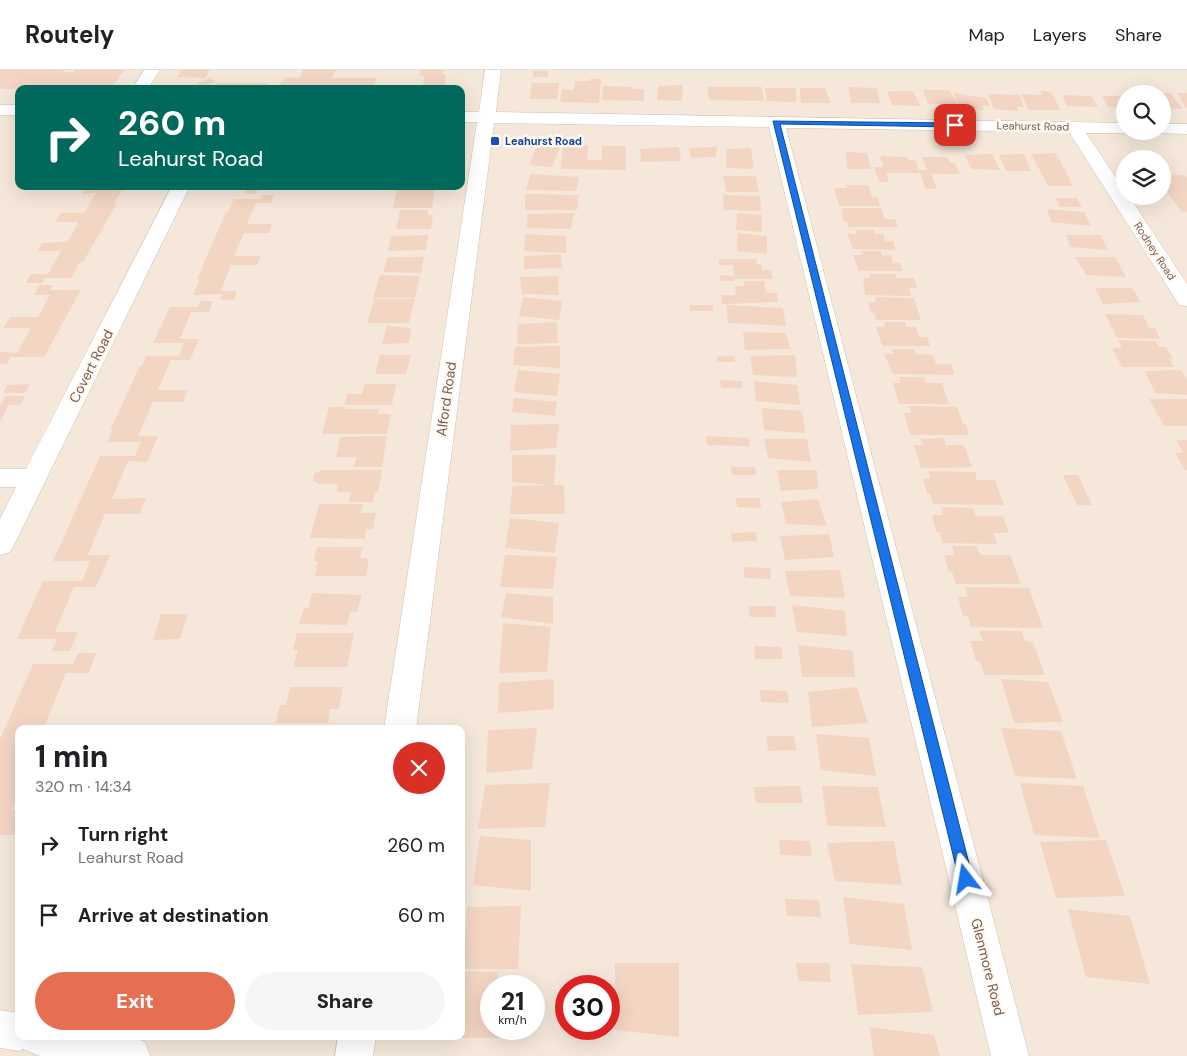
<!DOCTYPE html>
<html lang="en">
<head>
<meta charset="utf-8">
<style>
	:root { --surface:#fff; --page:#f6f6f6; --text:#202124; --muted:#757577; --line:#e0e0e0; --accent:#e76f51 }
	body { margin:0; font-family:"DM Sans",sans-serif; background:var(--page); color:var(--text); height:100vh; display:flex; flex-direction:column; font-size:19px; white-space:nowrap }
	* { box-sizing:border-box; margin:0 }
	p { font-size:16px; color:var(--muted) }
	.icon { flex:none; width:28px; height:28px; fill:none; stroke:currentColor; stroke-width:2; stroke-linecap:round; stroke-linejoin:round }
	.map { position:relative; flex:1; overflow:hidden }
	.panel { position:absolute; left:15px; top:655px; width:450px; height:315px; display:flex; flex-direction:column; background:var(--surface); border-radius:10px; box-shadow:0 5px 20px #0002 }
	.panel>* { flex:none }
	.top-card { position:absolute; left:15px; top:15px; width:450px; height:105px; border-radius:10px; box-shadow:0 5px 20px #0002; background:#00695c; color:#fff; overflow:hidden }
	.controls { position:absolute; left:1116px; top:15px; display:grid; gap:10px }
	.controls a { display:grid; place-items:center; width:55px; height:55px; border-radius:50%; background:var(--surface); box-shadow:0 5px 20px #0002; font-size:25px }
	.speed { position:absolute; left:480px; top:905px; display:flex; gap:10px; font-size:25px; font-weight:700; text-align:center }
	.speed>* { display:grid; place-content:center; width:65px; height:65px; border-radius:50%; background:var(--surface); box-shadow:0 5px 20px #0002; line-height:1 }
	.speed small { font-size:12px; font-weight:400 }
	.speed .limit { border:8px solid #d22; background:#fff; color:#111 }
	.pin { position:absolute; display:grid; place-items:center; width:42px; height:42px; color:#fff; margin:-21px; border-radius:10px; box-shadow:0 2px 8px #0006 }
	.me { position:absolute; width:55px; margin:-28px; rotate:346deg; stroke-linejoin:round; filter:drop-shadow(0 0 4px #0008) }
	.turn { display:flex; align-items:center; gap:18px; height:105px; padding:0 20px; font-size:22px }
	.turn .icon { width:65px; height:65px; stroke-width:2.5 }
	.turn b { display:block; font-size:35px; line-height:42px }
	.round { display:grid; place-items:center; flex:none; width:52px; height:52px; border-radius:26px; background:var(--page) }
	.overview { display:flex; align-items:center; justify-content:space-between; height:85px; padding:0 20px }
	h1 { font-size:30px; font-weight:800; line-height:38px }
	.cta { display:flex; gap:10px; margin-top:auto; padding:10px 20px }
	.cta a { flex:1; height:58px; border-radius:30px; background:var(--accent); color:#fff; font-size:20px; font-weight:800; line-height:58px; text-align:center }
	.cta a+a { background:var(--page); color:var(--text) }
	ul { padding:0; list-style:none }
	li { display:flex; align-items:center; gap:15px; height:70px; padding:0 20px }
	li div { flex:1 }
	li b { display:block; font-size:19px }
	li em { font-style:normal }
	header { display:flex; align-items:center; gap:30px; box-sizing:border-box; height:70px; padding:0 25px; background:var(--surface); border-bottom:1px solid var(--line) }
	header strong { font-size:24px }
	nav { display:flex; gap:28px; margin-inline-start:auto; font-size:18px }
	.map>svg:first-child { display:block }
	.residential { fill:#f5e8da; fill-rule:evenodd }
	.building { fill:#f3d5c3 }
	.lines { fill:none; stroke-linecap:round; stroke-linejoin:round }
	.street-casing { stroke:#d1beb0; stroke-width:1 }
	.street { fill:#fff; fill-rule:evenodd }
	.route { fill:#1a73e8; stroke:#114b97 }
	.transit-dot { fill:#1a4fb4; stroke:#fffaf3; stroke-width:2 }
	.labels { text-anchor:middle; stroke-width:5; stroke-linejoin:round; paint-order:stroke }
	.far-street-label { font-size:11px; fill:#7a5c4d; stroke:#fffaf3 }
	.far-transit-label { font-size:11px; font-weight:bold; fill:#164399; stroke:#fffaf3; text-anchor:start }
	.street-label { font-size:14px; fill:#7a5c4d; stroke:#fffaf3 }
</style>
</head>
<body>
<header>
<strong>Routely</strong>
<nav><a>Map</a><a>Layers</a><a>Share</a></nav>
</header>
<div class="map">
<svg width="1187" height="986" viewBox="0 0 1187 986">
	<rect width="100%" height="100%" fill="#fdf6ec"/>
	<path class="residential" d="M0,0H1187V986H0ZM19,19H461V116H19ZM1125,24H1162V61H1125ZM1125,89H1162V126H1125ZM19,659H461V966H19ZM491,916H534V959H491ZM566,916H609V959H566Z"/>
	<path class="building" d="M0,0H64L63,2H73L75,0H124L111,19H61L63,16H52L50,19H0Z
		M182,0H210L205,8L177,7Z
		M303,0H336L333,6L329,8H377L373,19H285L280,16V13L287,8L300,7Z
		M421,0H443L442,5H446L444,17H455L454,19H409L410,17H422L425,6H420Z
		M533,1H548V7H533Z
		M210,8L216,12L202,17L196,13Z
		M590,9H601L599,33L560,32L562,19L574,20L575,11H590Z
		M217,13H269L265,19H214Z
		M532,13H559L557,29H529Z
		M683,15L682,31L657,30L658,16Z
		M603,16L633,17V19H644V31L602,30Z
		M707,17H762L764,31L709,30Z
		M848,17L877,18L880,33H851Z
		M765,18H796V32L767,31Z
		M800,18H825L831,33H801Z
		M923,20H949L958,34H928Z
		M887,21H913L921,36L892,35Z
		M1040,21L1051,22L1061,40H1029L1021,24L1042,25Z
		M953,23L986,28L990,36H982L984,40L960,38Z
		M1162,23H1170L1183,39L1162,38Z
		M1177,23H1187V39Z
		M988,24L1019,25L1024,37H1017L1019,41L994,39Z
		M1063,25L1092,26L1098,37L1066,36Z
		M1102,26H1125V37H1108Z
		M539,71L562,73L552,97L529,95Z
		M563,75H588L587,90H602V76H626V100L561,99Z
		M679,77L681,91L641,92L640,79Z
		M717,77L716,87L691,88L689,78Z
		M751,78L754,99L726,98V79Z
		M846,82L867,83L871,99H847Z
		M1056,83L1073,116H1048L1031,84Z
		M992,84L1000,100L972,99L964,85Z
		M1024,84L1031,101H1006L999,85Z
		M880,86L907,87L908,90H915L919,100H927L922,87H947L950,93H955L960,104H931L937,119H926L920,103H886L889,112H879L874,97H883Z
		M530,104L579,107L576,121L526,120Z
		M1185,105L1187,108V142H1182L1162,115V106Z
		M723,106H756L759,122H726Z
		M846,115H868L872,127H877L880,136H839L834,118H847Z
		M87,116H98L96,120H122L114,133H117L83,192H80L71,208H45L42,213H26L31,204H48L61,181H37L42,173L67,172L79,152H55L61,143H84L96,123L82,124Z
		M222,116H259L256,124L245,123L247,119H221Z
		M398,116H435L432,138H393Z
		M525,124L579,125L577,140H525Z
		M262,125H274L271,133H256L247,154H272L269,163H244L234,186H261L257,195H231L221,221H237L234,230H220L222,224L193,225L200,209H197L226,142H228L234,129H261Z
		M723,125L760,126L761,141L724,140Z
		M1055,128H1077L1082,137H1060Z
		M842,138H881L885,149H895L898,157H848L847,152H844L841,143H843Z
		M1047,139L1084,142L1091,156L1051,152Z
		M400,140H428V145H433L431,159H396Z
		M574,143L571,159L526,158L528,144Z
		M737,143L762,145V162L736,160Z
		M856,160H874L875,164H883L885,171H893L896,180L853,179L847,163L857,164Z
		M738,163L767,166V184L737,181Z
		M525,164L566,166V183L524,181Z
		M428,165L426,180L388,181L391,166Z
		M1066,165H1101L1108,180L1070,177Z
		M861,181H881L882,186L891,185L893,193H900L903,201H859L853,185H862Z
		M561,184L562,198L524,199V186Z
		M388,187H424L421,203L383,202Z
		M1075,187H1115L1126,207L1086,205Z
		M719,189H756L757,194H761L762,200H771L773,209H735V211H721L720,205L734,206L733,195H719Z
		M869,204H896L897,208H914L917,218H909L911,226L865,225L863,208H870Z
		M380,205L420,206L415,228H373Z
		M558,206L559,225L522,224L520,207Z
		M744,211H764L766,223H777L778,232L722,234L721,225H736L735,216H744Z
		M40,215H53L50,220H81L44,287H11L7,294H0V282L17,283L31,258H3L10,247H38L50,225H34Z
		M1095,218H1132L1141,232L1103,234Z
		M523,227L562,231L559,250L519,246Z
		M875,227L914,228L921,250H876L874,243H871L868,232H876Z
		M374,229H415L409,253H367Z
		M200,231H213L209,242H191L180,269H199L190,290H171L158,320H188L183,332H153L138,366H158L147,392L128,391L112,429L146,428L140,444H105L88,485H110L96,517H74L55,562H78L70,581H52L57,569H17L43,511H82L90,491H53L100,386H135L141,372H107L113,360H110L140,296H142L146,286H179L184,273H153L170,237H198Z
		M689,235H713V241H690Z
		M726,235L783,238L786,256L728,253Z
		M1105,244L1143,245L1150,259L1155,258L1160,269L1117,268Z
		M557,252L558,273L517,274L518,254Z
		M884,252H905L906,257H916L919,267H927L930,276H882L876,257H885Z
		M387,256L411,258L409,273L382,274Z
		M743,262L786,263L790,279L745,280Z
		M1118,270L1155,271L1159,277H1166L1173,289H1169L1174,297H1122L1112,278H1122Z
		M560,276V298L513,295L515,277Z
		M892,279H914L916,284L933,285L936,294H951L955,305L893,304L884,284H894Z
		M380,285H411L406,304H375Z
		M795,285L797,307L753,305L750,286Z
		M717,286H734L735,292H717Z
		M518,300L560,304L557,326L514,322Z
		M1181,300L1187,310V325L1155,323L1145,301Z
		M899,307H924L926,313H942L949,334H899L893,313H901Z
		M720,310L742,311V318H721Z
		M754,311L797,315L800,335L756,331Z
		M30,314L25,323H3L7,315Z
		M364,314H396L392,335H345L347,324H362Z
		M6,326H25L20,335H9L0,352V336Z
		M514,328L557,332L555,346L512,342Z
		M1149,329H1187V356H1164Z
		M909,336L957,337L963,354H966L969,365H910L904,343H911Z
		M329,337H345V339H379L378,344H391L387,364H322Z
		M762,338L802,341L805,363L764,360Z
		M559,354L556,378L510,381L511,355Z
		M387,366L382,397H354L356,387H336L340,367Z
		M706,366L749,368L750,376L707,375Z
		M944,368L946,375H964L972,397L921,398L914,375H923L921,369Z
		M764,369H807L811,392L768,388Z
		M1176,370H1187V400H1185L1175,383H1183Z
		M512,385H556L554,415H564L565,444H509L513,416L551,415L512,412Z
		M731,397H755L756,405H732Z
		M322,400H382L378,422H375L373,432H349L351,422H337L338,414H319L313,411L314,404Z
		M777,400H817L818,419L781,421Z
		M928,401L975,402L977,410H995L1004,435L933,434L930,424H927L923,409H931Z
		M1063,405H1078L1092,435H1077Z
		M736,428H760L761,438L737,437Z
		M818,429L827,456L786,454L781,432Z
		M319,434H363L361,443H376L373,459H366L365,469L310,468Z
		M941,437L973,438L976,446H1003L1009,463H994L997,474L942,473L940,462H936L932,445H943Z
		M510,448L559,453L555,483L505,478Z
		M756,462L757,471L732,472L731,463Z
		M829,464L834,487L785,490L780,466Z
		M952,476H977L980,485H1010L1021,514H956L952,502H949L944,485H955Z
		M317,477H363L360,488L369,489L366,506H315L318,491H314Z
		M505,485L557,487L553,519L500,517Z
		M743,497L770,498L771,509L745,508Z
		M840,500L845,528L790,526L785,501Z
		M965,517L1029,518L1043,558L971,557L968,546H963L958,527H968Z
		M312,523L362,525L357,542H350L347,555L299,554L304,538L308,539Z
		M506,523L553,527V554L501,547Z
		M792,535L845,541L847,566L797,562Z
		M748,536H775L776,547H750Z
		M161,544H188L180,569L153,570Z
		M503,553L551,557L547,602L499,603Z
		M979,561H1022L1025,571L1033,572L1045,605H984L980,591H976L970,571H983Z
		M297,563H354L347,597H293L298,580H293Z
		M798,575L853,581L855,607H802Z
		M754,576L781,577L783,589H755Z
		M78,583H96L89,603H66L45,655L84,656L82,659H19V722L12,740H19V765H0V669L33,594H73Z
		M554,609V639L498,643L499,613Z
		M1001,609L1048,612L1063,652L1014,653Z
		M290,617H343L339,639H330L328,653H276L280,635H286Z
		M857,617L868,653L812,657L808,622Z
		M760,620L787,621L789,633L761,632Z
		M289,655L333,657V659H288Z
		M537,658L532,699L486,703L488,660Z
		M1001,658L1061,661L1077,709L1015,706Z
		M816,664L869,668L876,706L821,700Z
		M766,666H794L797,680L768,681Z
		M550,713L545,757L478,759L485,715Z
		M1020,713L1083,716L1100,768L1034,765Z
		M800,716L803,733H756L754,717Z
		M822,716L878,717L886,757L827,756Z
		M480,766L531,770V821L473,815Z
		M779,770L810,771L812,786L780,785Z
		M1106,770L1125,826L1056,828L1040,772Z
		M894,771L902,815L835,811L827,773Z
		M843,827L904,834L912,880L850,874Z
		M785,829L819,830L821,847L787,846Z
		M521,836L518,899H463L467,837Z
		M1068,839L1130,846L1150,914L1086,907Z
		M615,893H679V967L615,960Z
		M796,893H829L831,912L798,911Z
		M851,894L922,897L933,942L858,945Z
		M463,901L498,902L497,916H491V959H516L515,968H461Z
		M869,957L934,965L940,986H874Z"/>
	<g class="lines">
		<g class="street-casing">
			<path id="street" d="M144,0H160L148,19H132Z
				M485,0H501L496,42L1125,53V61H1131L1125,63H1086L1125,121V126H1129L1187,214V236L1179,235L1176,230L1069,62L786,58L1029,986H991L769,57L494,53L416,659H384L477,52H461V42H479Z
				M0,35H19V45H0Z
				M1162,54H1187V64L1156,63L1155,61H1162Z
				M172,116H190L14,475L10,482L0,485V449L16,417H0V399H26Z
				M0,940L19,943V966H130L145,972L150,986H40L23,979L19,981L0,978Z
				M338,966H376L373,986H335Z"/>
		</g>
		<use href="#street" class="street"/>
	</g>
	<path class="route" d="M773,51L955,53L959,55L955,57L780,54L973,809L971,814L966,816L961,814L959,809Z"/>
	<rect class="transit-dot" x="490" y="66" width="10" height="10" rx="2.5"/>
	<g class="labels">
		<g class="far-street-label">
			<text transform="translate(1033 56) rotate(1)" y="4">Leahurst Road</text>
			<text transform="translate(1155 181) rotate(57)" y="4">Rodney Road</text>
		</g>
		<g class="far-transit-label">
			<text x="505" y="75">Leahurst Road</text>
		</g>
		<g class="street-label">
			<text transform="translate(91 296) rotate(-63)" y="5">Covert Road</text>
			<text transform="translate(446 329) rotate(-82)" y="5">Alford Road</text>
			<text transform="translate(988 897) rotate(76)" y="5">Glenmore Road</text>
		</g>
	</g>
</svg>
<div class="controls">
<a><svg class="icon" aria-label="search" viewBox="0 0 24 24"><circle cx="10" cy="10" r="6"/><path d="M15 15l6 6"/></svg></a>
<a><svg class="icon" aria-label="layers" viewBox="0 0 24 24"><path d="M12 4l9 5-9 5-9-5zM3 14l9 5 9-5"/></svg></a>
</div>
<div class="speed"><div>21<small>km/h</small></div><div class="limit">30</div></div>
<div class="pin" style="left:955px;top:55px;background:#d93025"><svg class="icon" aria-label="arrive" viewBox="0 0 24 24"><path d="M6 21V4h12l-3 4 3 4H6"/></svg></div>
<svg class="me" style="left:966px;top:809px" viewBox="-20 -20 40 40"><path d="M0-17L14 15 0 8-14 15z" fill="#1a73e8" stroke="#fff" stroke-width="4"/></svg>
<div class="top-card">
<div class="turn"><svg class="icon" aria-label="right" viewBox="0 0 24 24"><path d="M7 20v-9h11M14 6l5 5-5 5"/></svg><div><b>260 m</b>Leahurst Road</div></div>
</div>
<section class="panel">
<div class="overview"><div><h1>1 min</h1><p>320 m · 14:34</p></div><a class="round" style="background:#d93025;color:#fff"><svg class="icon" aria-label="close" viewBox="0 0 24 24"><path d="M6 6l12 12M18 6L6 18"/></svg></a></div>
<ul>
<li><svg class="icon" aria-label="right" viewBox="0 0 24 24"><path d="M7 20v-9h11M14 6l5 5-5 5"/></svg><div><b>Turn right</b><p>Leahurst Road</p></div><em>260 m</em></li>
<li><svg class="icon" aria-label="arrive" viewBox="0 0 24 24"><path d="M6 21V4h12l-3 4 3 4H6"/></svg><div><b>Arrive at destination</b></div><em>60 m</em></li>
</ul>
<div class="cta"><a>Exit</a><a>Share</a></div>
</section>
</div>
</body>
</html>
